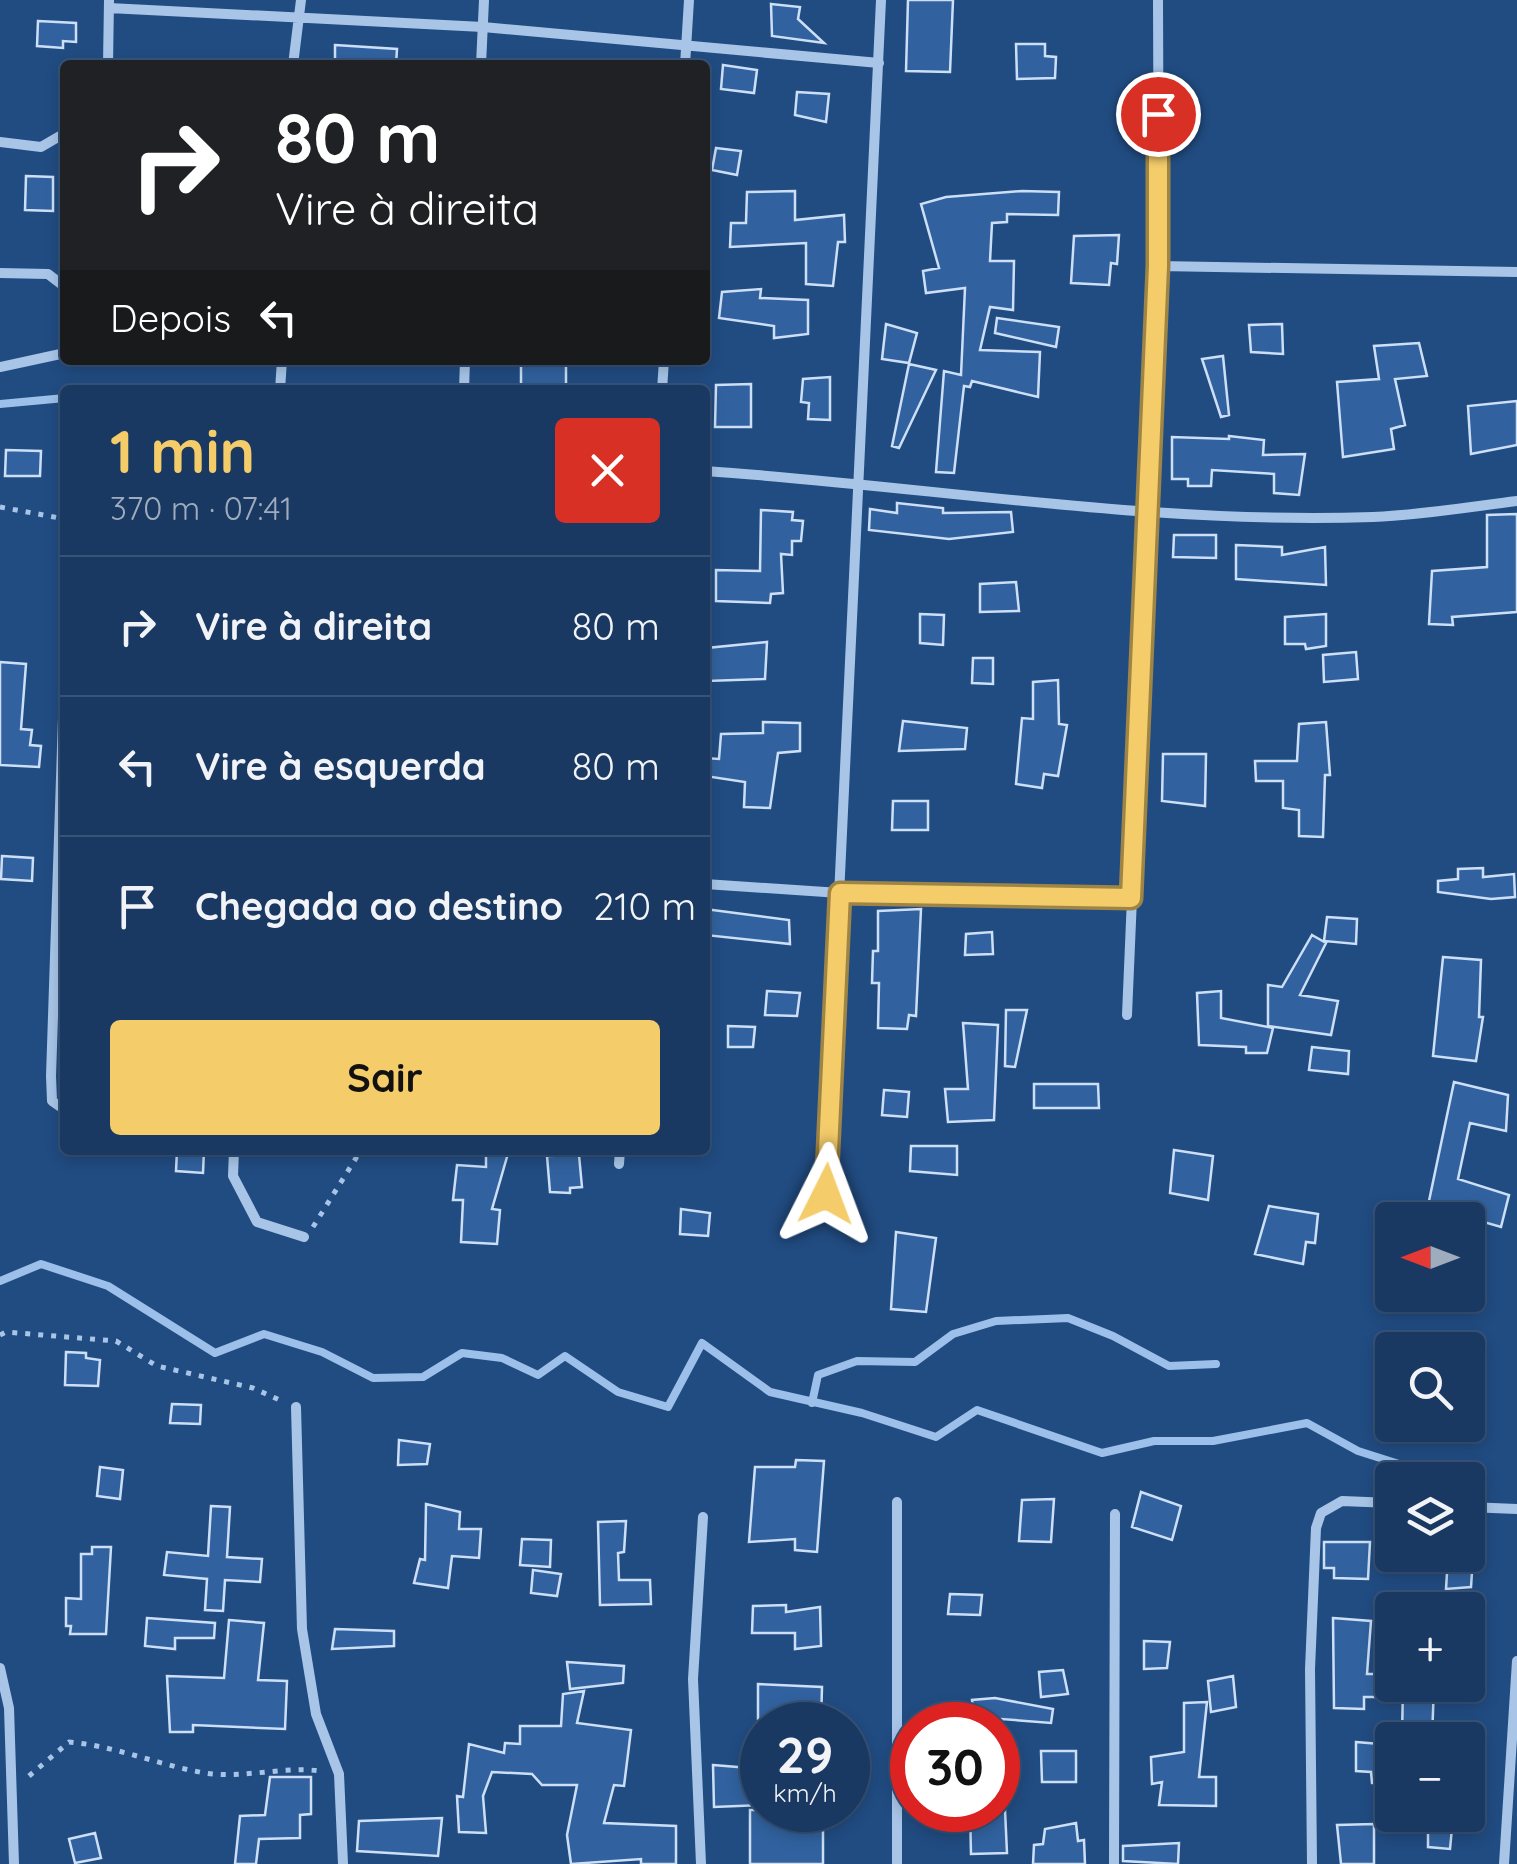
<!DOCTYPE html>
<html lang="pt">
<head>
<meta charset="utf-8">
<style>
	:root { --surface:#193962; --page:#224068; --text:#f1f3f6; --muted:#9facbe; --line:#375377; --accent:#f4cc6a }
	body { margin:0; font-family:Quicksand,sans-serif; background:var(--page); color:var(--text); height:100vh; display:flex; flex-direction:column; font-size:38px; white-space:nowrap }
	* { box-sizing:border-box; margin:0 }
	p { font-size:32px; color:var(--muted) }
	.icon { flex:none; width:55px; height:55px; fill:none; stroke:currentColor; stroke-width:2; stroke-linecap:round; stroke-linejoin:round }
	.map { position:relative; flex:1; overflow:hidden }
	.side { position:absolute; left:60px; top:385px; width:650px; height:770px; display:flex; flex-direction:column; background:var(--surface); border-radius:10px; box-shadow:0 5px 15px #0003,0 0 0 2px var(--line) }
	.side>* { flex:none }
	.banner { position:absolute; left:60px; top:60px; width:650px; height:305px; border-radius:10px; box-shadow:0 5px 15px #0003,0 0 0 2px var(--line); background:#202124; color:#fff; overflow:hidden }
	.needle { width:65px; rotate:270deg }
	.controls { position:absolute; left:1375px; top:1202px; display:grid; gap:20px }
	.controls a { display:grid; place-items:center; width:110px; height:110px; border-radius:10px; background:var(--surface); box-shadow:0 5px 15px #0003,0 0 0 2px var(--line); font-size:50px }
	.speed { position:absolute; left:740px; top:1702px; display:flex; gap:20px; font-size:50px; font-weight:700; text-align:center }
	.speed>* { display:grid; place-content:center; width:130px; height:130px; border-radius:50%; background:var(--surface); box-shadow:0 5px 15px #0003,0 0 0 2px var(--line); line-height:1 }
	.speed small { font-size:25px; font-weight:400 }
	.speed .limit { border:15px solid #d22; background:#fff; color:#111 }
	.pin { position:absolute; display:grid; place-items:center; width:85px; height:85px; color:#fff; margin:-42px; border:5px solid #fff; border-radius:50%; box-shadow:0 2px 10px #0007 }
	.me { position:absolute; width:110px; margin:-55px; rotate:3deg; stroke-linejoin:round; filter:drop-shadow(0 0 8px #0008) }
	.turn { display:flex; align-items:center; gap:35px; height:210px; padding:0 50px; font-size:45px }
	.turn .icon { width:130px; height:130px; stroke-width:2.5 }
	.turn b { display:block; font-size:70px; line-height:85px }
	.then { display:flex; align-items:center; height:95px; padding:0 50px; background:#0003; gap:20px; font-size:38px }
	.round { display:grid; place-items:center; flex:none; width:105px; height:105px; border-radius:10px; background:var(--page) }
	.headline { display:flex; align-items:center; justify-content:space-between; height:170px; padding:0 50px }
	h1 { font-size:60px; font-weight:700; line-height:75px; color:var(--accent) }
	.button { display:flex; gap:20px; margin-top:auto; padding:20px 50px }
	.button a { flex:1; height:115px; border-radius:10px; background:var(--accent); color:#111; font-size:40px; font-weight:700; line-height:115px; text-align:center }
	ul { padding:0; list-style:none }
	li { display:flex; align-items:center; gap:30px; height:140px; padding:0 50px; border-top:2px solid var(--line) }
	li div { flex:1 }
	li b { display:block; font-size:38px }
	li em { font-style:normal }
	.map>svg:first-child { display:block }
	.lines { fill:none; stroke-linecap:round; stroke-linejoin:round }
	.stream { stroke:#9cc0e9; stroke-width:8 }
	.building { fill:#31629f; stroke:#ccdff6; stroke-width:2.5 }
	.path { stroke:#a8c5e8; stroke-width:5; stroke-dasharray:5 8; stroke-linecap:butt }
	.street { stroke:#a8c5e8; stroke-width:10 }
	.route-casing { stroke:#9f8545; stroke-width:25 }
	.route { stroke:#f4cc6a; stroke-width:18 }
</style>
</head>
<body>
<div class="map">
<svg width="1517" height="1864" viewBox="0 0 1517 1864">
	<rect width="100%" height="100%" fill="#214c82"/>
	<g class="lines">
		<path class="stream" d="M0,404L65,398
			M0,1281L41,1264L108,1286L215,1353L264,1334L322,1352L373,1378L423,1377L462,1353L502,1358L538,1375L565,1356L618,1392L668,1407L702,1343L770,1392L862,1413L936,1437L977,1410L1102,1453L1154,1441H1213L1307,1423L1358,1451L1399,1464
			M812,1403L818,1375L857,1361L915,1362L953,1334L996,1321L1068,1318L1113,1336L1169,1366L1216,1364"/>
	</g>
	<path class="building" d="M908,0H953L950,72L906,71Z
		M771,4L800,7L798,19L824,43L772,36Z
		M38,21L76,23V42L63,41V48L37,46Z
		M1016,44H1045V56L1056,57L1055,78L1017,79Z
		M335,45L397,49L396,65H335Z
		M723,65L757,70L754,93L721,89Z
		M797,92L829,94L826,122L795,115Z
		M716,148L741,151L737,175L712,170Z
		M26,176L53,177V211L25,210Z
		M795,191V220L844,215L845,242H838L833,286L806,284V243L730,247L731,223H746L747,192Z
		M1022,191L1059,192L1058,215L1007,214V222L992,223L990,261H1014L1013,310L990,307L980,350L1040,352L1038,397L972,381L970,387L964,386L954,473L936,472L944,371L961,375L965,288L926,293L923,271L939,268L921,204L946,197Z
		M1119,235L1117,264L1111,263L1109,285L1071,283L1074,236Z
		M761,289L760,298L808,300V334L774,338V326L719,318L722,292Z
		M997,318L1059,327L1056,347L995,333Z
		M886,324L917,333L909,363L882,359Z
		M1282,324L1283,354L1251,352L1249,325Z
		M1419,343L1427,376L1395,379L1405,425L1391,429L1394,449L1343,457L1337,382L1379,379L1374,346Z
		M1223,356L1229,415L1221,417L1202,359Z
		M521,360H566V388H521Z
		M909,364L936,370L899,448L892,446Z
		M830,377V420L808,419L809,403L801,402L803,379Z
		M751,384V427H715L716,385Z
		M1517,401V445L1471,454L1468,406Z
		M1229,436L1264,440L1263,455L1305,454L1299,495L1274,493V474L1212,470L1211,486H1188V479H1172V437L1229,439Z
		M6,450L41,451L40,476H5Z
		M897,503L943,508V513L1011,512L1013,532L949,539L869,530L870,509L897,513Z
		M761,510L793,512L792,520L803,521L801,541H792V555L781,554L783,593L771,594L770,603L716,601V570L760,571Z
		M1517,514V612L1452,617L1453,625L1429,624L1432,571L1487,567V515Z
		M1174,535H1216V558L1173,557Z
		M1236,545L1282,547V555L1325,547L1326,585L1236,579Z
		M1016,582L1019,611L980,612V584Z
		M920,614L944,615L943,645L920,643Z
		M1326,614V646L1306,649L1305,644H1285V617Z
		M767,642L765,679L707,681V648Z
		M1356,652L1358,679L1324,682L1323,655Z
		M973,658H993V684L972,683Z
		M0,662L26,664L21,729L32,730L30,745L41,746L39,767L0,765Z
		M1058,680L1059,724L1067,725L1058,776L1044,774L1042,788L1016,784L1022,718L1033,719V682Z
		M903,721L967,728L965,749L899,751Z
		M763,722L800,723V751L778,753L770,808L744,807L745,782L705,776V758L719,759L721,734L763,733Z
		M1326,722L1330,775H1325L1323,837L1299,836V810L1283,808V781H1256L1255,761H1297L1299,724Z
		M1163,754H1206L1205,806L1162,801Z
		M893,801H928V830H892Z
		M2,856L33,858L32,881L1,879Z
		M1483,868V877L1514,874L1515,897L1491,899L1438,892V881L1458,879V869Z
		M705,909L789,920L790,944L705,935Z
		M921,909L916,1016L909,1015L907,1029L878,1028L879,983H872L873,951H878V911Z
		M1327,917L1357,919L1356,944L1324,941Z
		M992,932L993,954L965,955L966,934Z
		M1312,935L1326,943L1300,995L1338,1001L1331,1035L1268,1026V985L1282,987Z
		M1443,957L1481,960L1479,1017H1483L1476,1061L1433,1056Z
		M767,991L800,993L797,1016L765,1015Z
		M1221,991V1018L1273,1028L1267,1053H1246V1047L1199,1045L1197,993Z
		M1006,1010H1027L1015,1067L1005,1066Z
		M963,1023L998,1025L994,1120L948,1122L945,1089H968Z
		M728,1026L755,1027L753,1047H728Z
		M1312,1047L1349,1051L1348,1074L1309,1070Z
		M1454,1082L1508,1095L1506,1131L1470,1123L1458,1179L1509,1195L1501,1227L1449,1212L1447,1220H1425Z
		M1034,1084H1098L1099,1108H1034Z
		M884,1090L909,1092L907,1117L882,1115Z
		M911,1146H957V1175L910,1171Z
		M177,1150H204L203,1173L176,1171Z
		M486,1150H509L492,1209L500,1210L497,1244L461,1242L463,1200H453L457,1165L486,1167Z
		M1174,1150L1213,1156L1208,1200L1170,1193Z
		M579,1155L582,1187L570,1188V1193L550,1192L547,1156Z
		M1269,1206L1318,1214L1315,1243L1306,1242L1303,1264L1255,1254Z
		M681,1209L710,1213L708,1236L680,1234Z
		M896,1232L936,1238L926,1312L891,1309Z
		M66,1352L86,1353V1358L100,1360L98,1386L65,1385Z
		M172,1404L201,1405L200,1424L170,1423Z
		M399,1440L430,1444L427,1464L398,1465Z
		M796,1460L824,1461L817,1552L795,1550V1539L749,1542L755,1467H795Z
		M100,1467L123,1470L120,1499L97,1496Z
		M1141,1492L1181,1506L1172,1540L1132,1527Z
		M1054,1499L1051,1542L1019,1541L1022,1500Z
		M426,1504L460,1512L459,1529H481L479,1558L452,1556L448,1588L414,1583L420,1559L425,1560Z
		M211,1506L230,1507L227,1557L262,1559L260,1582L225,1580L223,1611L205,1610L207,1579L164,1575L167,1552L208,1556Z
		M626,1521L624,1552L618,1553L619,1580H650L651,1604L600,1605L598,1522Z
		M522,1539L551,1540L550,1567L520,1565Z
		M1324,1542H1370L1368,1579L1334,1578V1568H1324Z
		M92,1547H111L106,1634H70L71,1626H66V1598L81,1599V1554H92Z
		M1448,1557H1473L1471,1587L1446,1589Z
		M533,1570L561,1574L557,1596L531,1593Z
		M950,1594L982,1595L980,1615L948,1614Z
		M786,1605V1612L820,1607L821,1646L795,1649V1633H752L753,1606Z
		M147,1618L215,1623L214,1638H175V1649L145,1646Z
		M1333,1618L1371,1621L1367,1674H1392V1697H1364V1709L1334,1708Z
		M229,1620L264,1623L258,1680L287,1681L285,1729L193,1725V1732H170L167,1676L224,1678Z
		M335,1629L394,1631V1646L332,1649Z
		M1144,1641L1170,1642L1167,1668L1144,1669Z
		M567,1662L624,1666L623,1683L570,1689Z
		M1063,1670L1068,1694L1041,1697L1039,1672Z
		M1233,1676L1236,1707L1211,1712L1208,1681Z
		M758,1684L822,1687L821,1723L758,1719Z
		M1403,1685H1434L1432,1739L1402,1738Z
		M584,1691L577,1723L631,1730L624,1786L614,1785L604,1823L676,1826V1864H641V1859L571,1864L567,1835L577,1785H542L532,1774L492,1772L483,1796L486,1833L459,1832L457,1796L463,1797L469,1744L504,1753L505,1743L520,1744V1726H561L563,1694Z
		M995,1698L1053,1709L1051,1723L1002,1719V1725H975L972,1700Z
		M1207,1702L1199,1777H1216V1806L1159,1805L1162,1782L1152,1784L1151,1757L1184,1752V1703Z
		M1356,1742L1392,1745L1391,1782L1372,1783L1371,1772L1356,1771Z
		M1041,1751H1076V1782H1042Z
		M713,1765L762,1769V1805L714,1807Z
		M270,1777H311V1814L300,1815V1838L259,1839L256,1864H235L240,1816L265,1815Z
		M750,1810H823V1864H750Z
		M970,1810H1005L1007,1853L971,1854Z
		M442,1818L438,1856L357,1851L359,1821Z
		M1428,1822L1452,1828L1450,1849L1428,1847Z
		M1076,1823L1078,1841L1084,1840L1085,1864H1033L1034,1845L1043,1844L1045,1829Z
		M1374,1824V1864H1341L1337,1825Z
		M95,1833L101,1858L75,1863L69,1839Z
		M1179,1843L1178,1864L1123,1861V1846Z"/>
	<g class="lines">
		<path class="path" d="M0,507L65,519
			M313,1227L361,1150
			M0,1335L6,1332L116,1341L157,1366L253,1388L284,1402
			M29,1776L69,1742C116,1746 158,1765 205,1773C242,1779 282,1766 321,1771"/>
		<path class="street" d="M109,8L483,27L879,63
			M108,65L109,0
			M293,65L301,0
			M481,65L484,0
			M685,65L689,0
			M0,142L41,147L65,133
			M1159,266L1517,272
			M0,273L48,274L65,287
			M0,367L65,353
			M280,390L282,360
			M464,390L465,360
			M662,390L664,360
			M705,471C927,486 1150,525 1373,517C1421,515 1469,507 1517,501
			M65,658L51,1076L52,1101L65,1110
			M705,884L840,893L1131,898
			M1127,1015L1159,266L1158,0
			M234,1150L233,1176L257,1222L304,1237
			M619,1164L620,1150
			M825,1195L881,0
			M296,1407L302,1629L316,1714L339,1774L343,1864
			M897,1502V1864
			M1468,1507L1517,1509
			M0,1668L9,1708L14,1864
			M701,1864L693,1679L703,1517
			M1114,1864L1115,1514
			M1312,1864L1310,1669L1316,1528L1321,1513L1342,1501L1392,1503
			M1504,1864L1517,1661"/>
	</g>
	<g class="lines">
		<g class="route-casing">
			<path id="route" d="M826,1194L840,893L1131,898L1158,266V114"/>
		</g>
		<use href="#route" class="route"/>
	</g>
</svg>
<div class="controls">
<a><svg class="needle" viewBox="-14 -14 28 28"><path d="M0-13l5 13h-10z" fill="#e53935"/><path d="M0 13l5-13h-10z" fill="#9facbe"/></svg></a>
<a><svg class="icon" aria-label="search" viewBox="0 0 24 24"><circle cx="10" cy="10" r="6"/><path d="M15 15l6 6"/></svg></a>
<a><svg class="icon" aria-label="layers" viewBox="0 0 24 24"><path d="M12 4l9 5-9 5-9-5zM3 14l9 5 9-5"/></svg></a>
<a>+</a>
<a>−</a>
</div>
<div class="speed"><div>29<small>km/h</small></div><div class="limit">30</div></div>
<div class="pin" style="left:1158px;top:114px;background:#d93025"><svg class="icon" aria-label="arrive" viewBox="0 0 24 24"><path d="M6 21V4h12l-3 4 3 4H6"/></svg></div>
<svg class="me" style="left:826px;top:1194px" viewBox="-20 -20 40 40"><path d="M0-17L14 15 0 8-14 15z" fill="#f4cc6a" stroke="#fff" stroke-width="4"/></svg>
<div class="banner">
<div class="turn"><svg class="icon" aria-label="right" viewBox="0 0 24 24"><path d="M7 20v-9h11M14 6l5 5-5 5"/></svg><div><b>80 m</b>Vire à direita</div></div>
<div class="then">Depois<svg class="icon" aria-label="left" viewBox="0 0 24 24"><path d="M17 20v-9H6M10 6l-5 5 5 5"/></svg></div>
</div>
<section class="side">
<div class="headline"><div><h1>1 min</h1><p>370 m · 07:41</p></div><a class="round" style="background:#d93025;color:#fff"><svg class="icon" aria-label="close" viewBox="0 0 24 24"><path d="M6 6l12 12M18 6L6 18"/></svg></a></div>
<ul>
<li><svg class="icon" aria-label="right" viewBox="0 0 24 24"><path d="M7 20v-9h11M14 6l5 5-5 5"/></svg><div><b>Vire à direita</b></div><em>80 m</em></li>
<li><svg class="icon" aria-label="left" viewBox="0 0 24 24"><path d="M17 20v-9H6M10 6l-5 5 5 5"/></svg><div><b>Vire à esquerda</b></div><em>80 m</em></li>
<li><svg class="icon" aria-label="arrive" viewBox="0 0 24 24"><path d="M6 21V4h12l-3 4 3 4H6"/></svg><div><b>Chegada ao destino</b></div><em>210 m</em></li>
</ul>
<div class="button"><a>Sair</a></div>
</section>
</div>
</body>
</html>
